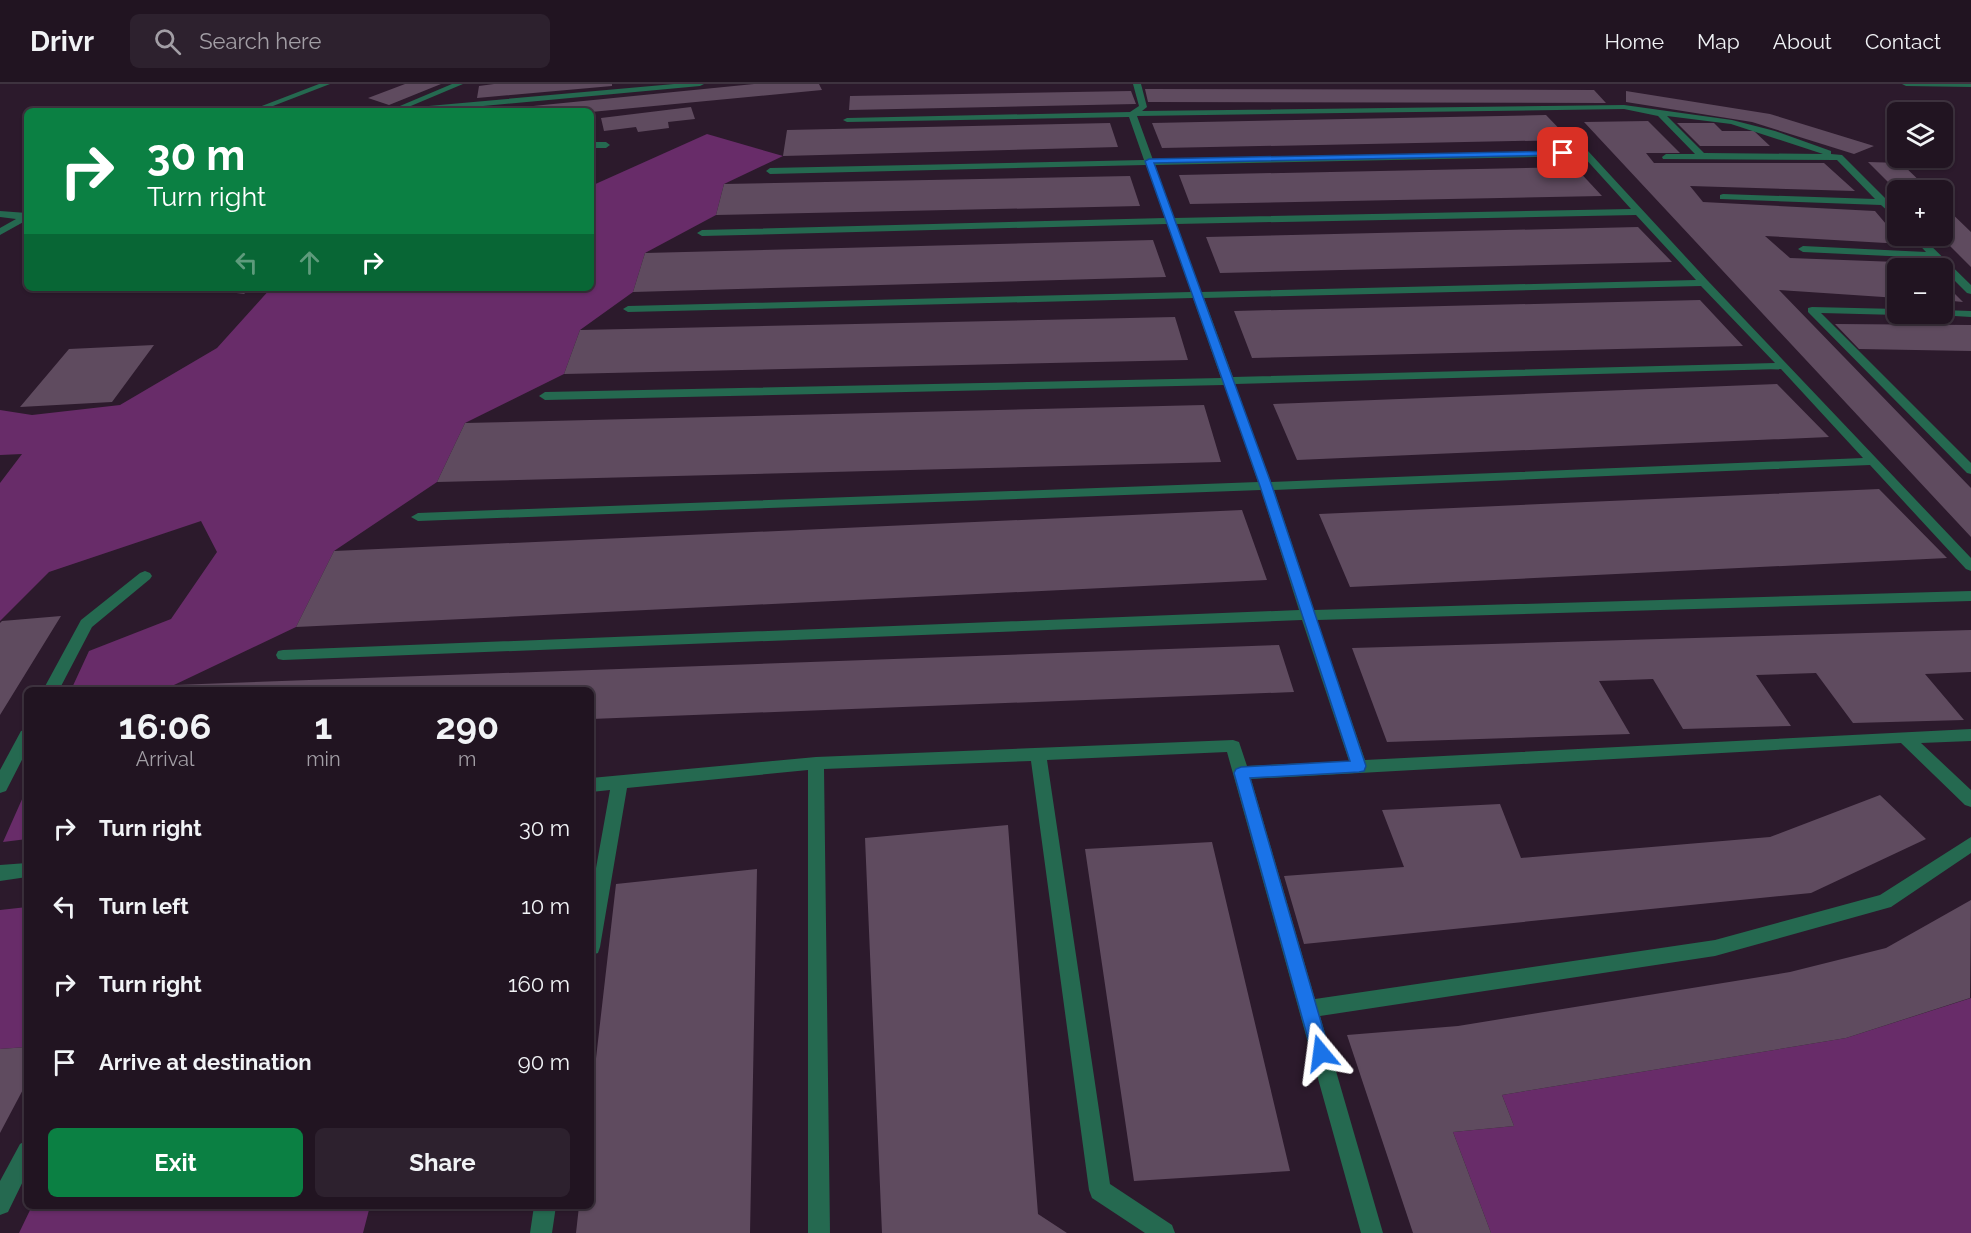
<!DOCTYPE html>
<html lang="en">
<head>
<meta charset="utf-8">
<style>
	:root { --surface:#211421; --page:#2d212e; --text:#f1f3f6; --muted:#a29ea5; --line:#3e333f; --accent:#0b8043 }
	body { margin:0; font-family:Raleway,sans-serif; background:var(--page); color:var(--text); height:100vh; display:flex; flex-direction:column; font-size:22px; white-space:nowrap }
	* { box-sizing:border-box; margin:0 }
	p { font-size:20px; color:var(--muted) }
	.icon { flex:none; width:33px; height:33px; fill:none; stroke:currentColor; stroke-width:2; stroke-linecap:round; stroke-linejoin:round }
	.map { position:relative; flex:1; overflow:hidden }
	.sheet { position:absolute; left:24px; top:603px; width:570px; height:522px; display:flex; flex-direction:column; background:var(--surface); border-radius:9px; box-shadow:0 2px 4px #0004,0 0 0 2px var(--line) }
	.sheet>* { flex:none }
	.top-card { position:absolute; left:24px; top:24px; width:570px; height:183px; border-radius:9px; box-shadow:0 2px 4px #0004,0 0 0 2px var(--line); background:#0b8043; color:#fff; overflow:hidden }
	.buttons { position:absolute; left:1887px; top:18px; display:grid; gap:12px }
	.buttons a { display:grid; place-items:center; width:66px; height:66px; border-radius:9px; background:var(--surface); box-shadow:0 2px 4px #0004,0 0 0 2px var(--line); font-size:30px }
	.pin { position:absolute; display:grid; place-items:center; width:51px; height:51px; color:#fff; margin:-26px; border-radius:12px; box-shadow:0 3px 9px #0006 }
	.me { position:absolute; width:66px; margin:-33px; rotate:344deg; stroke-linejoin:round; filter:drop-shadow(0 0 4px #0008) }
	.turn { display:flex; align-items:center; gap:21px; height:126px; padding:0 24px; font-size:27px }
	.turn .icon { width:78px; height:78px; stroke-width:2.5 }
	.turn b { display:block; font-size:42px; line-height:51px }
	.lanes { display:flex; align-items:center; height:57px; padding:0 24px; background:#0003; justify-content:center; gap:30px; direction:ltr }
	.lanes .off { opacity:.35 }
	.eta { display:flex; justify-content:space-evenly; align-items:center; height:102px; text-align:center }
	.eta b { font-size:36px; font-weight:700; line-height:42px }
	.primary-button { display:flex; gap:12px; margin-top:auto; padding:12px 24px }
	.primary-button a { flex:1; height:69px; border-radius:9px; background:var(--accent); color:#fff; font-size:24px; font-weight:700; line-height:69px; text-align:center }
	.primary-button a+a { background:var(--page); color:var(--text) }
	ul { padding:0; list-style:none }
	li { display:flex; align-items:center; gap:18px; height:78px; padding:0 24px }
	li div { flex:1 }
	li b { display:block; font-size:22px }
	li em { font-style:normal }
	header { display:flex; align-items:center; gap:36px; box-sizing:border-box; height:84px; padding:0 30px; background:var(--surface); border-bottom:2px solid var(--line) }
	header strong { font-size:28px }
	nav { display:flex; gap:33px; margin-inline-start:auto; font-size:21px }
	.search { width:420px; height:54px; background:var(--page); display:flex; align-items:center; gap:15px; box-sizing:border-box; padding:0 21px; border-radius:9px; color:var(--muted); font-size:22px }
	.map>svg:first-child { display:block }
	.forest { fill:#682c69 }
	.building { fill:#5f4b5f }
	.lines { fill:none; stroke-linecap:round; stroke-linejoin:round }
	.service { fill:#256950; fill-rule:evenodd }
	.route { fill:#1a73e8; stroke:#114b97; stroke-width:1.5 }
</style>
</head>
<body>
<header>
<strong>Drivr</strong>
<div class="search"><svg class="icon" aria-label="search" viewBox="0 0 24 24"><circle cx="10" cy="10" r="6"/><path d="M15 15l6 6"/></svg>Search here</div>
<nav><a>Home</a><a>Map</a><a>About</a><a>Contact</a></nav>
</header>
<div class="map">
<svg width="1971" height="1149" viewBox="0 0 1971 1149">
	<rect width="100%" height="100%" fill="#2c1a2c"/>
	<path class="forest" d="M707,50L783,72L724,100L716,131L645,169L633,208L580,246L564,290L465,339L437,398L334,467L296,543L174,601L171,606H71L89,567L171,535L217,468L201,437L49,488L0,537V399L22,370L0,371V326L32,331L120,321L217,264L271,204H591V102Z
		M27,704V755L3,758Z
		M27,823V963L0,965V826Z
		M1971,914V1149H1491L1453,1048L1514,1042L1502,1011L1846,954Z
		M32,1122H370L363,1149H19Z"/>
	<path class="building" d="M405,0H441L389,21L368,14Z
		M494,0H612V2L477,14L479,2Z
		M754,0H819L822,6L591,28L484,27Z
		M1145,5L1594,6L1606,19L1148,18Z
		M1131,7L1136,20L849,26L850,12Z
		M1626,7L1770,30L1874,62L1854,70L1752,38L1626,18Z
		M691,23L695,35L668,38L669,44L638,48L636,43L604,47L601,34Z
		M1546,31L1570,56L1162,64L1152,39Z
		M1648,37L1680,69H1646L1654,79H1824L1855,107L1690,102L1703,118L1875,127L1903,160L1765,152L1790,174L1924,179L1930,184H1898V214L1779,206L1971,404V453L1584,38Z
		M1110,39L1118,63L783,72L787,46Z
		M1677,39H1714L1722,47H1754L1770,62H1700Z
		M1868,78L1901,79L1929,106H1896Z
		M1575,83L1602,112L1190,120L1179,91Z
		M1130,92L1140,122L716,131L724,100Z
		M1942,120L1971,148V183L1940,152H1942Z
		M1638,143L1672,178L1220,189L1206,153Z
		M1153,156L1166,193L633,208L645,169Z
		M1942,197L1963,218L1942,216Z
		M198,204H251L244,210Z
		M1700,216L1743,262L1252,274L1234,227Z
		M1175,233L1188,276L564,290L580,246Z
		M1835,240L1971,241V267L1859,265Z
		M154,261L112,318L20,323L69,265Z
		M1777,300L1829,353L1297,376L1273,320Z
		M1204,321L1221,378L437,398L465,339Z
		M1879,405L1947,474L1350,503L1319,430Z
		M1242,426L1267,496L296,543L334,467Z
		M61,532L0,631V539L2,537Z
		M1971,546V588L1925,590L1964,636L1853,639L1816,589L1756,591L1791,642L1683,645L1653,595L1599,597L1630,650L1387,658L1352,564Z
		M1279,561L1294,608L591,635V606H171L174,601Z
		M1880,711L1926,755L1811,809L1304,860L1284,792L1404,783L1382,726L1500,720L1521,774L1770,753Z
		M1008,741L1038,1130L1067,1149H882L865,754Z
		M1212,758L1290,1087L1134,1097L1085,765Z
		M757,785L750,1149H576L579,1122H591V1018L616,800Z
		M1971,816L1970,914L1846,954L1502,1011L1514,1042L1453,1048L1491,1149H1413L1347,951L1458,942L1790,888L1886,864Z
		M27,963V998L0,1049V965Z"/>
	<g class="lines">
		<path class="service" d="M319,0H330L260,27H249Z
			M452,0H463L406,24L674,0H704L700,2L429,27H388Z
			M1133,0H1141L1147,23L1142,27L1624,21L1732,36L1775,47L1831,67V70L1842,71L1898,127V136L1881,121L1720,115V111L1723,110L1875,115L1837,76L1663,75L1662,73L1666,70H1695L1658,32L1624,25L1137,32L1153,76L1588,67L1708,197L1971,474V487L1966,485L1870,381L1274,406L1314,526L1971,507V517L1317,536L1365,676L1971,645V657L1921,659L1971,706V723L1965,721L1901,659L1251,695L1315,915L1715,856L1880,811L1971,753V769L1891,823L1715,872L1320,932L1383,1149H1361L1227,668L1047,676L1110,1100L1172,1141L1175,1149H1145L1092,1114L1089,1106L1031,677L824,685L830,1149H808V686L627,704L600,863L598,869L591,871V812L610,706L591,708V694L816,673L1233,656L1239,658L1247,682L1349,677L1302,536L283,576L278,575L276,571L278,567L283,566L1299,526L1261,406L418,437L411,433L418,429L1258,398L1224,301L545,316L539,312L545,308L1221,294L1193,214L628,228L623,225L628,222L1191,208L1167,140L702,152L697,149L702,146L1165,134L1146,81L770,90L766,87L770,84L1144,76L1129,33L847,38L843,36L847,34L1130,28L1139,22ZM1667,32L1731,40L1823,70L1704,69ZM1583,72L1631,125L1174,134L1155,81ZM1636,131L1696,196L1201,208L1176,140ZM1701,202L1775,279L1233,293L1204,214ZM1781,285L1863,374L1271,398L1235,300Z
			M1902,0H1971V3L1906,2Z
			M591,58H606L610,61L606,64H591Z
			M0,127L27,129V136L0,151V144L16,135L0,133Z
			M1911,152H1921L1971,201V210L1967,209L1932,174L1803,168L1798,165L1803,162L1926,168Z
			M1812,223L1898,225V230H1902L1898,231L1821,229L1971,379V390L1967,389L1808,228V224Z
			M1942,226L1971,227V233L1938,231L1937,230H1942Z
			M145,487L150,489L152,492L150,495L92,543L59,606H43L81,536L140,489Z
			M27,645V666L6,707L0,709V686L21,647Z
			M27,779V793L0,797V781Z
			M27,1056V1089L8,1128L0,1131V1097L20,1060Z
			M534,1122H556L552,1149H530Z"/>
	</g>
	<path class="route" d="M1563,67H1565V71L1154,79L1272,402L1366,682L1364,687L1359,688L1250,694L1330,969L1327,976L1321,978L1315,976L1312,969L1234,689L1236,685L1241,683L1350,677L1260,402L1145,77L1149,75Z"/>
</svg>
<div class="buttons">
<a><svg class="icon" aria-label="layers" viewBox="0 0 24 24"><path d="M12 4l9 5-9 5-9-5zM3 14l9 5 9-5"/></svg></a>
<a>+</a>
<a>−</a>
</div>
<div class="pin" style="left:1563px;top:69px;background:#d93025"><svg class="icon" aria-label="arrive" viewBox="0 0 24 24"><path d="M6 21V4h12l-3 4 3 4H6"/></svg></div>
<svg class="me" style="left:1321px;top:969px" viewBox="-20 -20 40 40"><path d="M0-17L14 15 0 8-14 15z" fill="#1a73e8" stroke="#fff" stroke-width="4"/></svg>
<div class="top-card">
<div class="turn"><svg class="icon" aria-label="right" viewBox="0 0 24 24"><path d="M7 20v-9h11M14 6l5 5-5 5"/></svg><div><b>30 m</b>Turn right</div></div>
<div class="lanes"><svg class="icon off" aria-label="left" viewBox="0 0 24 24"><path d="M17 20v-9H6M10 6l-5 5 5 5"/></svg><svg class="icon off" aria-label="ahead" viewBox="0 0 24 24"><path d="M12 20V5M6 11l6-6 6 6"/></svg><svg class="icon" aria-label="right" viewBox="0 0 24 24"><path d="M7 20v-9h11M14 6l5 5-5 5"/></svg></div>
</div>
<section class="sheet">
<div class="eta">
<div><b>16:06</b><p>Arrival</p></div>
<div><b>1</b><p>min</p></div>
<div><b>290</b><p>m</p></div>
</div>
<ul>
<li><svg class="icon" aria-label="right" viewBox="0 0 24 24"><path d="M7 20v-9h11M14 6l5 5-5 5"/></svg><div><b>Turn right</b></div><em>30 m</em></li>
<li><svg class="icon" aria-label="left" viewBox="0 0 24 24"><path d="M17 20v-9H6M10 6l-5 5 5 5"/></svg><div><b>Turn left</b></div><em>10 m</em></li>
<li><svg class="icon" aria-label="right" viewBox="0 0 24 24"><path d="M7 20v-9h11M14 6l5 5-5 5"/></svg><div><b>Turn right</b></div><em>160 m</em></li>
<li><svg class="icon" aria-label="arrive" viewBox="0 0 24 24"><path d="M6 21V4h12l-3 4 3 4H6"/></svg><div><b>Arrive at destination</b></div><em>90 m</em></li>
</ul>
<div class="primary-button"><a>Exit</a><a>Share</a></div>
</section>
</div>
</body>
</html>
